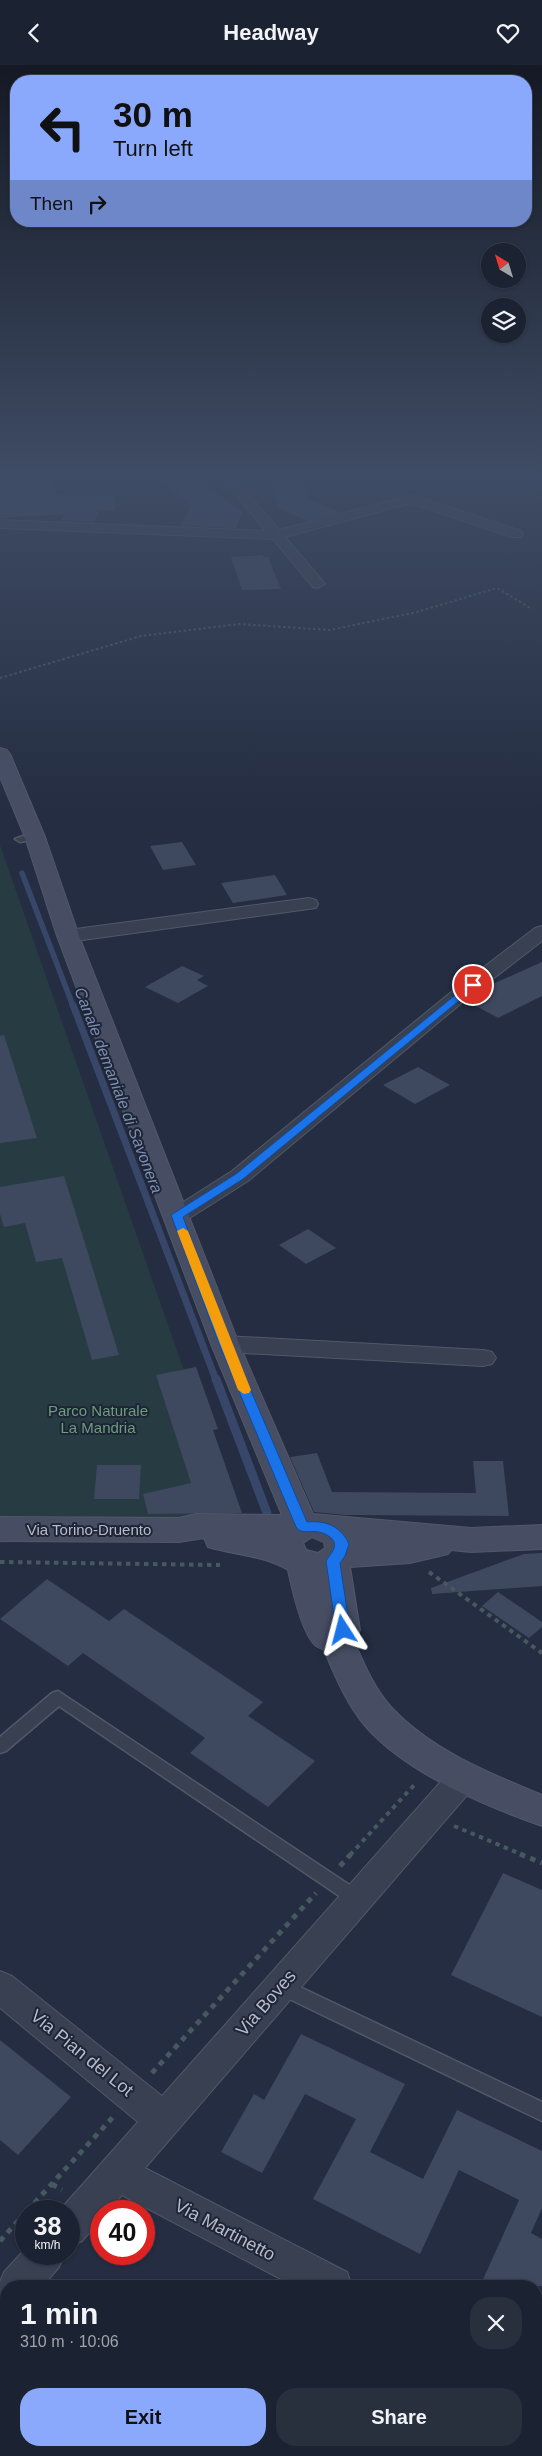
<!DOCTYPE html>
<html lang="en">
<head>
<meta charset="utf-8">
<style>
	:root { --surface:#1b2231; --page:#282f3d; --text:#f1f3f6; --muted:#a0a4ab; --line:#393f4d; --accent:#8aa9fc }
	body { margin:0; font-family:Arial,sans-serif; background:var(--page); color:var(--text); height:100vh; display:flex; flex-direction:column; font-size:19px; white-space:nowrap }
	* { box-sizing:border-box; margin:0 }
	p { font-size:16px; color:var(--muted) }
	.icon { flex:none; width:28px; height:28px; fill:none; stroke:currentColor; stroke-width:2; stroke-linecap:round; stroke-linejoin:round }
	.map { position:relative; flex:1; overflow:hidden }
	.details { position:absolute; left:0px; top:2215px; width:542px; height:176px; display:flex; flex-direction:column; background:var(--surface); border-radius:20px 20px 0 0; box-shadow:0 1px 4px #0004,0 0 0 1px var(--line) }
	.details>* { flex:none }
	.guide { position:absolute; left:10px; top:10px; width:522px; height:152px; border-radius:20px; box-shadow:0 1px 4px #0004,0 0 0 1px var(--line); background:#8aa9fc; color:#111; overflow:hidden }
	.needle { width:32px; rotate:322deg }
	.controls { position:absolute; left:481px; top:178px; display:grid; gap:10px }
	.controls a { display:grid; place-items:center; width:45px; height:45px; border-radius:50%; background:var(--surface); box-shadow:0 1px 4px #0004,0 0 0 1px var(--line); font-size:25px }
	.speed { position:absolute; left:15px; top:2135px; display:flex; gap:10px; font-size:25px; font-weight:700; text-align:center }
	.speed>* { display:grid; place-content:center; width:65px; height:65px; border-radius:50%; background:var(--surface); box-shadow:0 1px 4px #0004,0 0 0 1px var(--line); line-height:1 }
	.speed small { font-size:12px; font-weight:400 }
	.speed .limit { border:8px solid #d22; background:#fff; color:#111 }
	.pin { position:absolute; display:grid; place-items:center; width:42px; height:42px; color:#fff; margin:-21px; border:2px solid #fff; border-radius:50%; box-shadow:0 1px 5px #0007 }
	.me { position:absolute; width:55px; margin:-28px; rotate:351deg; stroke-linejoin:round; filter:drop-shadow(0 0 4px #0008) }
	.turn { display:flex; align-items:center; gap:18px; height:105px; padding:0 20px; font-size:22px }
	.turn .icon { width:65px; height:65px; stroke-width:2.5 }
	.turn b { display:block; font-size:35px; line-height:42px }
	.then { display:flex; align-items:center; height:48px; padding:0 20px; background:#0003; gap:10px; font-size:19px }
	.round { display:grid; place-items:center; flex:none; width:52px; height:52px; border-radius:20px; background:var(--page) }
	.summary { display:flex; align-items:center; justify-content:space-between; height:85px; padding:0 20px }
	h1 { font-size:30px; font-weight:800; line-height:38px }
	.action { display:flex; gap:10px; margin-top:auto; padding:10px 20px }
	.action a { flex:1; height:58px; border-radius:20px; background:var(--accent); color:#111; font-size:20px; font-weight:800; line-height:58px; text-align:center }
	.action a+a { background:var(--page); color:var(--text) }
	header { display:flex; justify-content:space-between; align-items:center; height:65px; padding:0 20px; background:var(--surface); font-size:22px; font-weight:800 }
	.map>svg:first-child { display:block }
	.green { fill:#273c42 }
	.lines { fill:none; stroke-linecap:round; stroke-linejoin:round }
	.stream-far2 { stroke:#384769; stroke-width:5.5 }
	.stream-far1 { stroke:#384769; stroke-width:7 }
	.stream { stroke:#384769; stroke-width:9 }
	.building { fill:#3e485f }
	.lane-casing { stroke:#515868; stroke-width:3 }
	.street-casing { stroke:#515868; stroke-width:2 }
	.secondary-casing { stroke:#515868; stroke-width:2 }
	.path-far2 { stroke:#45595f; stroke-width:2; stroke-dasharray:2.5 2.5; stroke-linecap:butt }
	.path-far1 { stroke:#45595f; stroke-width:4; stroke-dasharray:4.5 4.5; stroke-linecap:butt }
	.path { stroke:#45595f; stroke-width:5; stroke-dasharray:5.5 5.5; stroke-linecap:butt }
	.lane { fill:#394051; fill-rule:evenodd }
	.street { fill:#394051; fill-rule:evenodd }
	.secondary { fill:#474e64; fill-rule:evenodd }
	.route { fill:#1a73e8; stroke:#114b97 }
	.slow { fill:#f59e0b }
	.labels { text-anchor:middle; stroke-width:4; stroke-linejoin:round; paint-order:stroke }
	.park-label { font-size:15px; fill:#6c9d7d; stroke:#1e2536 }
	.street-label { font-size:15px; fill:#b5bbcb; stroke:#1e2536 }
	.water-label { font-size:16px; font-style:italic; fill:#7c8eb3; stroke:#1e2536 }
	.near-street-label { font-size:18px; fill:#b5bbcb; stroke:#1e2536 }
</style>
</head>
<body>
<header><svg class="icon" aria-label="back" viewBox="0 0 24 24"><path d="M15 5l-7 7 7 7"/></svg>Headway<svg class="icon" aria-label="heart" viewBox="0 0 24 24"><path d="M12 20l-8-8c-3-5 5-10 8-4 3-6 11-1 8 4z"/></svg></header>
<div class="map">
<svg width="542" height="2391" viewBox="0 0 542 2391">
	<rect width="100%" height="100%" fill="#242d41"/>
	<path class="green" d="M0,780L236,1454L0,1451Z"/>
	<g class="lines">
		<path class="stream-far2" d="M22,808L73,941"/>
		<path class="stream-far1" d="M73,940L216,1315"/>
		<path class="stream" d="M216,1314L267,1448"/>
	</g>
	<path class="building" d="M50,414L58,430L114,431L115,445L99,446L94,457L61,455L65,449L0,453V418Z
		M158,414H198L242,447L236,463L181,461L191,439Z
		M268,414H301L310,435L340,447L308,456L280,444Z
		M262,490L264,492H268L281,524L242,525L231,492Z
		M182,777L196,800L163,805L150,781Z
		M275,810L287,830L233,838L221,818Z
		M542,897V931L498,953L467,936L486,922Z
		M182,901L204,911L197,915L208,921L178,938L145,922Z
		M4,970L37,1073L0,1078V971Z
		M418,1002L450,1020L415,1039L383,1020Z
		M64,1111L88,1188L119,1290L92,1295L62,1193L36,1197L25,1158L4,1162L0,1149V1122Z
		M308,1164L336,1183L306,1199L279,1180Z
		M196,1302L218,1364L213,1365L242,1448L148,1449L143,1429L191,1418L156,1310Z
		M317,1388L332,1427L476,1428L473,1396H503L509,1451L345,1450L314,1447L290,1392Z
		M97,1400H141L139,1434H94Z
		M542,1488V1521L432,1529L431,1523L524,1489Z
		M47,1514L109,1556L124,1544L263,1637L248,1651L315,1696L268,1742L190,1688L205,1673L83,1588L68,1601L0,1554Z
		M498,1527L542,1557V1562L529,1573L482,1541Z
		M503,1808L542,1825V1952L451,1910Z
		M301,1969L405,2019L370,2087L423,2114L457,2045L542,2086V2143L531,2168L542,2174V2221H480L519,2135L459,2105L420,2189L313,2134L356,2054L305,2029L262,2108L221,2087L254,2029L264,2035Z
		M0,1975L71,2032L18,2090L0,2075Z"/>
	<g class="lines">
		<g class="lane-casing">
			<path id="lane" d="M23,771L28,774L26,776L20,777L15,774Z
				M58,1626L363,1829L366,1834L363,1839L357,1842L351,1839L59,1641L6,1686L0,1688V1672L52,1628Z
				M281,1913L542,2037V2056L275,1927L272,1921L275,1915Z"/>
		</g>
		<g class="street-casing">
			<path id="street" d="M223,414H235L279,465L413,430L521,466L523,469L521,472H511L412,438L285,472L325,519L318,523L313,522L273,474L0,463V455L266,466Z
				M309,833L316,835L318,839L316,843L68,877L61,875L58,871L61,867L68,865Z
				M542,861V876L464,936L248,1116L185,1156L177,1158L169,1156L165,1151L169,1146L232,1106L450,928L535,863Z
				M225,1271L483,1285L492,1287L496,1293L492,1299L483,1301L225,1287L216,1285L213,1279L216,1273Z
				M463,1700L474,1704L479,1713L474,1722L145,2103L347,2207L352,2221H294L122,2130L108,2146H101V2154L82,2176L69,2182V2146H59L138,2057L0,1943V1906L12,1911L162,2031L452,1704Z
				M26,2183V2189H65L59,2202L43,2221H6V2259L0,2261V2217L4,2207Z
				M536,2308L542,2310V2351L536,2349Z"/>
		</g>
		<g class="secondary-casing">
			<path id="secondary" d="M0,683L7,685L10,689L45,772L79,871L239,1279L313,1449L471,1463L542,1460V1484L471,1487L451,1485L448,1489L410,1498L350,1502L360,1565L354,1576C364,1599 374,1623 391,1642C431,1685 489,1708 542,1730V1761C485,1741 407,1708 366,1662C347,1640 335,1611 324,1585C321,1583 316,1582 314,1579C301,1565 292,1524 288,1505C263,1490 234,1490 208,1482L204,1473L179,1477L0,1476V1452L179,1453L196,1449L282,1450L211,1279L57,871L25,772L0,712ZM312,1472L324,1477L325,1483L318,1488L306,1485L303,1478Z"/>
		</g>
		<path class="path-far2" d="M0,613L141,571L239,559L330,565L417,547L497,523L532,544"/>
		<path class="path-far1" d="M0,1497L220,1500
			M429,1507L542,1588
			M454,1761L523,1790
			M350,1790L415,1719L414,1717"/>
		<path class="path" d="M520,1789L542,1798
			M340,1801L351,1789
			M152,2008L316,1828
			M52,2119L62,2125
			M27,2146L113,2052
			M0,2176L26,2147"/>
		<use href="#lane" class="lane"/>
		<use href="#street" class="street"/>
		<use href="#secondary" class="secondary"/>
	</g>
	<linearGradient id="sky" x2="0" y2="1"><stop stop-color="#141924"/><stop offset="0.55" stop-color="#3f4c65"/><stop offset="1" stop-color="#3f4c65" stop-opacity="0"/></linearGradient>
	<rect width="542" height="748" fill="url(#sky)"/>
	<path class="route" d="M470,918L478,920L243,1114L183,1152L231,1279L307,1457C325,1455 341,1461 349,1479L345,1491L340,1498L350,1565L348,1569H338L336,1565L326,1496C331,1488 340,1480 330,1472C316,1461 302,1472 296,1462L219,1279L171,1150L236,1109Z"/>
	<path class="slow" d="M183,1163L188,1166L251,1325L249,1328L244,1329L238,1325L177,1166Z"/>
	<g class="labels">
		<g class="park-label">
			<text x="98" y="1351">Parco Naturale<tspan x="98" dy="17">La Mandria</tspan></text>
		</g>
		<g class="street-label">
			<text x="89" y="1470">Via Torino-Druento</text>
		</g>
		<g class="water-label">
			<text transform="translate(119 1025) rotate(69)" y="6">Canale demaniale di Savonera</text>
		</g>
		<g class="near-street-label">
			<text transform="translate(266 1938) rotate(-49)" y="6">Via Boves</text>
			<text transform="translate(82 1988) rotate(39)" y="6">Via Pian del Lot</text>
			<text transform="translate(225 2165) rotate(28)" y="6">Via Martinetto</text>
		</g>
	</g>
</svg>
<div class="controls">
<a><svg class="needle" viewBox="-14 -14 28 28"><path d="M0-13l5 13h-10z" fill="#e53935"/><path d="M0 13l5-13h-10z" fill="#a0a4ab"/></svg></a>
<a><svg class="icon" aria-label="layers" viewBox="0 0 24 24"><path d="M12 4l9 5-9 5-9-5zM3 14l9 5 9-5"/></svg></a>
</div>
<div class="speed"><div>38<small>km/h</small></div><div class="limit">40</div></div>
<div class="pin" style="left:473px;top:920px;background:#d93025"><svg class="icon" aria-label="arrive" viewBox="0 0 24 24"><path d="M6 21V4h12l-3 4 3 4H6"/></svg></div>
<svg class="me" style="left:343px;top:1565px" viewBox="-20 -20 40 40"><path d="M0-17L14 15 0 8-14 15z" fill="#1a73e8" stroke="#fff" stroke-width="4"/></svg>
<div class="guide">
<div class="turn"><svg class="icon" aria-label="left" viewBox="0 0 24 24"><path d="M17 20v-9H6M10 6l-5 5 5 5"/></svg><div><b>30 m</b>Turn left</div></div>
<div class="then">Then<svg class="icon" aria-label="right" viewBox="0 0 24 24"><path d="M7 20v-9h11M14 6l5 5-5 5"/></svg></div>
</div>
<section class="details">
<div class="summary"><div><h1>1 min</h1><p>310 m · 10:06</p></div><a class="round"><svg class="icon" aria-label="close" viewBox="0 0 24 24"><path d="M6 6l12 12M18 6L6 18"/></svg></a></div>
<div class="action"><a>Exit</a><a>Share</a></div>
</section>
</div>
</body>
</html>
